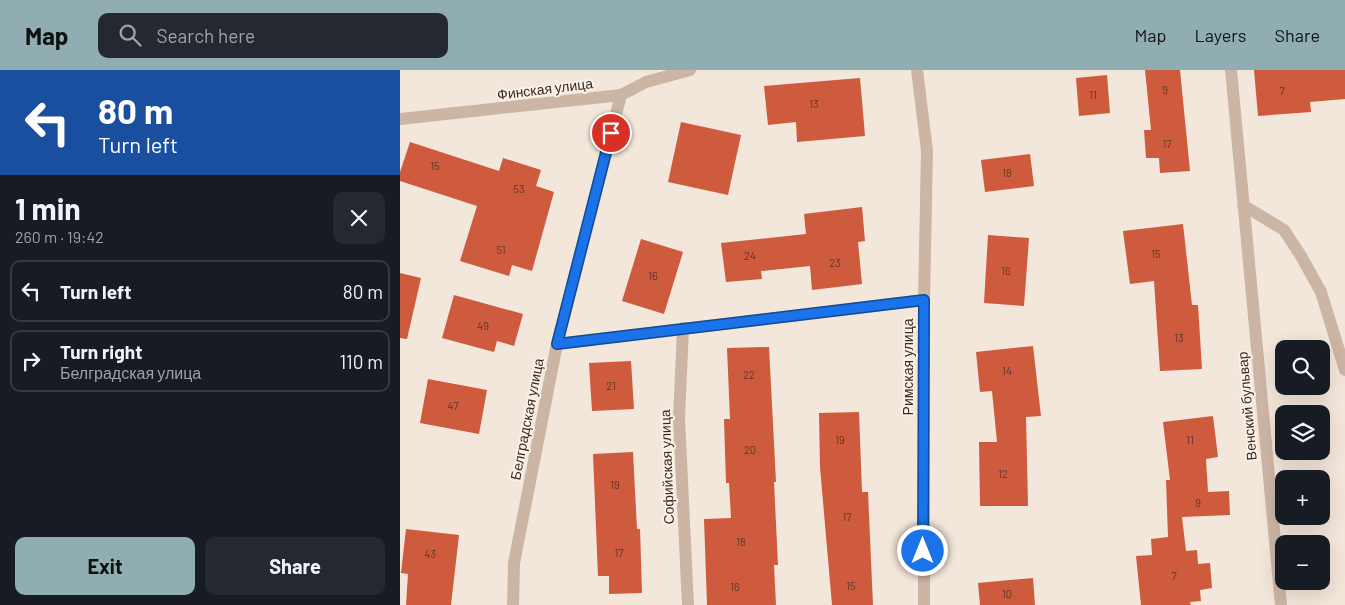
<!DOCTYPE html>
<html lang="en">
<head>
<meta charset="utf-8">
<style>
	:root { --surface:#171b24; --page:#242831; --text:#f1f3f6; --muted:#9ea1a6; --line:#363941; --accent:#90aeb1 }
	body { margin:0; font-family:Barlow,sans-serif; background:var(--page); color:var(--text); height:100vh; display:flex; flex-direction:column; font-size:19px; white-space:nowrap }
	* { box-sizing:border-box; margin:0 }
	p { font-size:16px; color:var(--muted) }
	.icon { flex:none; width:28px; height:28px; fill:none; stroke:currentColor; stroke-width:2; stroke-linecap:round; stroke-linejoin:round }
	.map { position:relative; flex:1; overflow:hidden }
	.drawer { display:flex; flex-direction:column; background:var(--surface); width:400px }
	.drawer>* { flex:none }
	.guide { background:#1a4fa0; color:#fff; overflow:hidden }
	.fabs { position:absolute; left:875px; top:270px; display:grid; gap:10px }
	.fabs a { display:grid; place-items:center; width:55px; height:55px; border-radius:10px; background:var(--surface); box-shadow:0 5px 20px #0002; font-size:25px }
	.pin { position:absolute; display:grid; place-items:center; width:42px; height:42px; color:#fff; margin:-21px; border:2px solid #fff; border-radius:50%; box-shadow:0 1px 5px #0007 }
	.me { position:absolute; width:55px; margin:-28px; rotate:0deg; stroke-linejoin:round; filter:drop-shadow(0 0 4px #0008) }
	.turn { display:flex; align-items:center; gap:18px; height:105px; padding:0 15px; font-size:22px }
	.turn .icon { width:65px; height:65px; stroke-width:2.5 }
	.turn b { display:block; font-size:35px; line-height:42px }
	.round { display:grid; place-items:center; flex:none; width:52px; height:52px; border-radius:10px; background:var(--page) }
	.overview { display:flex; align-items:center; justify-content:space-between; height:85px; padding:0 15px }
	h1 { font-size:30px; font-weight:700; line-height:38px }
	.cta { display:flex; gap:10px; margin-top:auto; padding:10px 15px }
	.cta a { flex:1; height:58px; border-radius:10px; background:var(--accent); color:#111; font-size:20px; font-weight:700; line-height:58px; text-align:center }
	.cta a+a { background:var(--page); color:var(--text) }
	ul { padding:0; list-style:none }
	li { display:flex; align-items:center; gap:15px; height:62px; margin:0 10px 8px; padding:0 5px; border:2px solid var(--line); border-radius:10px }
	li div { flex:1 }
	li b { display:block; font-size:19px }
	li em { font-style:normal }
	header { display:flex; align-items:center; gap:30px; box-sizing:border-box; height:70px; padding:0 25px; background:var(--accent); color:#111 }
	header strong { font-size:24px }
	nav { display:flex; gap:28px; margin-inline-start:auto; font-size:18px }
	.search { width:350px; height:45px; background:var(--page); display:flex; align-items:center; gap:12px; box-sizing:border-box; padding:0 18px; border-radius:10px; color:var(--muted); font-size:19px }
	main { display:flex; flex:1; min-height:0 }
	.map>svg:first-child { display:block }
	.building { fill:#ce5b3d }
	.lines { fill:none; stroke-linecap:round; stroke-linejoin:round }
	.minor { stroke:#ccb5a5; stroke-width:12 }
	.route-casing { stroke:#114b97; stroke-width:12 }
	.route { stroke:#1a73e8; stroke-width:9 }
	.labels { text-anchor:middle; stroke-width:4; stroke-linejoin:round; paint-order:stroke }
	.number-label { font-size:11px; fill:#5d372c }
	.street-label { font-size:14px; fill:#372b27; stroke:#fbf1e6 }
</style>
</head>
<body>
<header>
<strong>Map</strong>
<div class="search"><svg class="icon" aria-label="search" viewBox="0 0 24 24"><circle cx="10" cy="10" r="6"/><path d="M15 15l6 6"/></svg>Search here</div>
<nav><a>Map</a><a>Layers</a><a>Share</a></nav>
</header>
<main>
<section class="drawer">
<div class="guide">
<div class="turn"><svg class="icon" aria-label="left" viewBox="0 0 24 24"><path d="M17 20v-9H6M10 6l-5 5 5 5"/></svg><div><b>80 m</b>Turn left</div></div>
</div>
<div class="overview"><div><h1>1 min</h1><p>260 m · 19:42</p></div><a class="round"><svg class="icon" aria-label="close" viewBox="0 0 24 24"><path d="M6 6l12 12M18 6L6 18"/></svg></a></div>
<ul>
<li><svg class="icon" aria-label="left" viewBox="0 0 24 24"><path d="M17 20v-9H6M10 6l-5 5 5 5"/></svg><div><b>Turn left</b></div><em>80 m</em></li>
<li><svg class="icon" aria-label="right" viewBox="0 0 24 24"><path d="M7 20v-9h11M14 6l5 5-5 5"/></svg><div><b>Turn right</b><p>Белградская улица</p></div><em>110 m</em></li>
</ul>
<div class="cta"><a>Exit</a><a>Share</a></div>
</section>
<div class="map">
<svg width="945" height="535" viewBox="0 0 945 535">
	<rect width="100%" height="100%" fill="#f3e6da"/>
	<path class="building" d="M745,0H780L790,101L760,103L759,88H746L744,60H751Z
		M854,0H945V29L910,32L911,42L858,46Z
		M707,5L710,43L679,46L676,8Z
		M460,8L465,66L397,72L396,52L368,55L364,16Z
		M281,52L341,65L328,125L268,112Z
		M10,72L99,101L103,88L141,100L136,116L154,122L132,201L112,195L109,206L60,191L77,136L0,111V102Z
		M630,84L634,116L585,122L581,90Z
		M462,137L465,171L458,172L462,214L412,220L410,196L361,201L362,209L326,212L321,173L406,164L404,144Z
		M783,154L792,235H798L802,299L760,301L754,211L730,214L723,161Z
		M588,165L629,168L624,236L584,233Z
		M241,169L283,182L264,244L222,231Z
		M0,203L21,208L7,269L0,268Z
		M54,225L123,244L114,276L97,271L94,282L42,268Z
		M633,276L641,346L626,347L628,436H580L579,372H597L592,321L580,322L576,282Z
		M369,277L376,412H374L378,495H374L376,535H307L304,449L331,448L329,413H326L324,349H330L327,278Z
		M231,291L234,339L192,341L189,293Z
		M28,309L87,320L79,364L20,353Z
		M459,342L462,422H468L473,535H432L420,397L419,343Z
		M813,346L818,387L806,389L808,422L829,421L830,445L782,447L786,481L797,480L798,494L810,493L812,518L800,520L801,531L790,532L791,535H741L736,486L752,485L751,469L768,467L766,410H770L763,352Z
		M233,382L237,459H240L242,523L209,524V506H198L193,384Z
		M6,459L59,465L51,535H6L8,504L1,503Z
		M633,508L635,535H580L578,513Z"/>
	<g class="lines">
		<path class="minor" d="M517,0L527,81L524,230V535
			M831,0L881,535
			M0,49L221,25L246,12L290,0
			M843,135L884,160L901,186L921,222L945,300
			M283,258L279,349L288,535
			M157,274L524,230
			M113,535L114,493L157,274L221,25"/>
	</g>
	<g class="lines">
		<g class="route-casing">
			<path id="route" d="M211,63L157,274L524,230L523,481"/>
		</g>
		<use href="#route" class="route"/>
	</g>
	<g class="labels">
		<g class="number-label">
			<text x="765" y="24">9</text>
			<text x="882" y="25">7</text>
			<text x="693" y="29">11</text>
			<text x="414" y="38">13</text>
			<text x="767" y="78">17</text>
			<text x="35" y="100">15</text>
			<text x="607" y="107">18</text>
			<text x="119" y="123">53</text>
			<text x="101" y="184">51</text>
			<text x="756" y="188">15</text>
			<text x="350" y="190">24</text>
			<text x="435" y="197">23</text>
			<text x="606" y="205">16</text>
			<text x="253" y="210">16</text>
			<text x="83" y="260">49</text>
			<text x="779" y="272">13</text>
			<text x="607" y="305">14</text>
			<text x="349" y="309">22</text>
			<text x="211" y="320">21</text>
			<text x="53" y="340">47</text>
			<text x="440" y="374">19</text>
			<text x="790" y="374">11</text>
			<text x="350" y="384">20</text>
			<text x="603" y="408">12</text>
			<text x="215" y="419">19</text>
			<text x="798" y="437">9</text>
			<text x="447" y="451">17</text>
			<text x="341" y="476">18</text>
			<text x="219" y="487">17</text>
			<text x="30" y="488">43</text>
			<text x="774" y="510">7</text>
			<text x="451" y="520">15</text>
			<text x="335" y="521">16</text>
			<text x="607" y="528">10</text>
		</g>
		<g class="street-label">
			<text transform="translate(145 19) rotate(-7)" y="5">Финская улица</text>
			<text transform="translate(508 297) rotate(-90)" y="5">Римская улица</text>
			<text transform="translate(847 336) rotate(-95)" y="5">Венский бульвар</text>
			<text transform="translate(127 349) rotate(-79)" y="5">Белградская улица</text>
			<text transform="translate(267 397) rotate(-92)" y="5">Софийская улица</text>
		</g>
	</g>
</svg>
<div class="fabs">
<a><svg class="icon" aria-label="search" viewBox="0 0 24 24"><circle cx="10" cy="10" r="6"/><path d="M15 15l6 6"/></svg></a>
<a><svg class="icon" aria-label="layers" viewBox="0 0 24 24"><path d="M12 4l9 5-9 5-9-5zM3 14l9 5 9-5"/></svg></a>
<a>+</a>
<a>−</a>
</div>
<div class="pin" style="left:211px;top:63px;background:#d93025"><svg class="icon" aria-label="arrive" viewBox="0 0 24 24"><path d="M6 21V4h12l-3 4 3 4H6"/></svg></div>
<svg class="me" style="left:523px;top:481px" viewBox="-20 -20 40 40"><circle r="17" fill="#1a73e8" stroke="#fff" stroke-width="3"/><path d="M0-11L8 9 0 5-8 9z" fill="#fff"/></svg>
</div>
</main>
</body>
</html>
